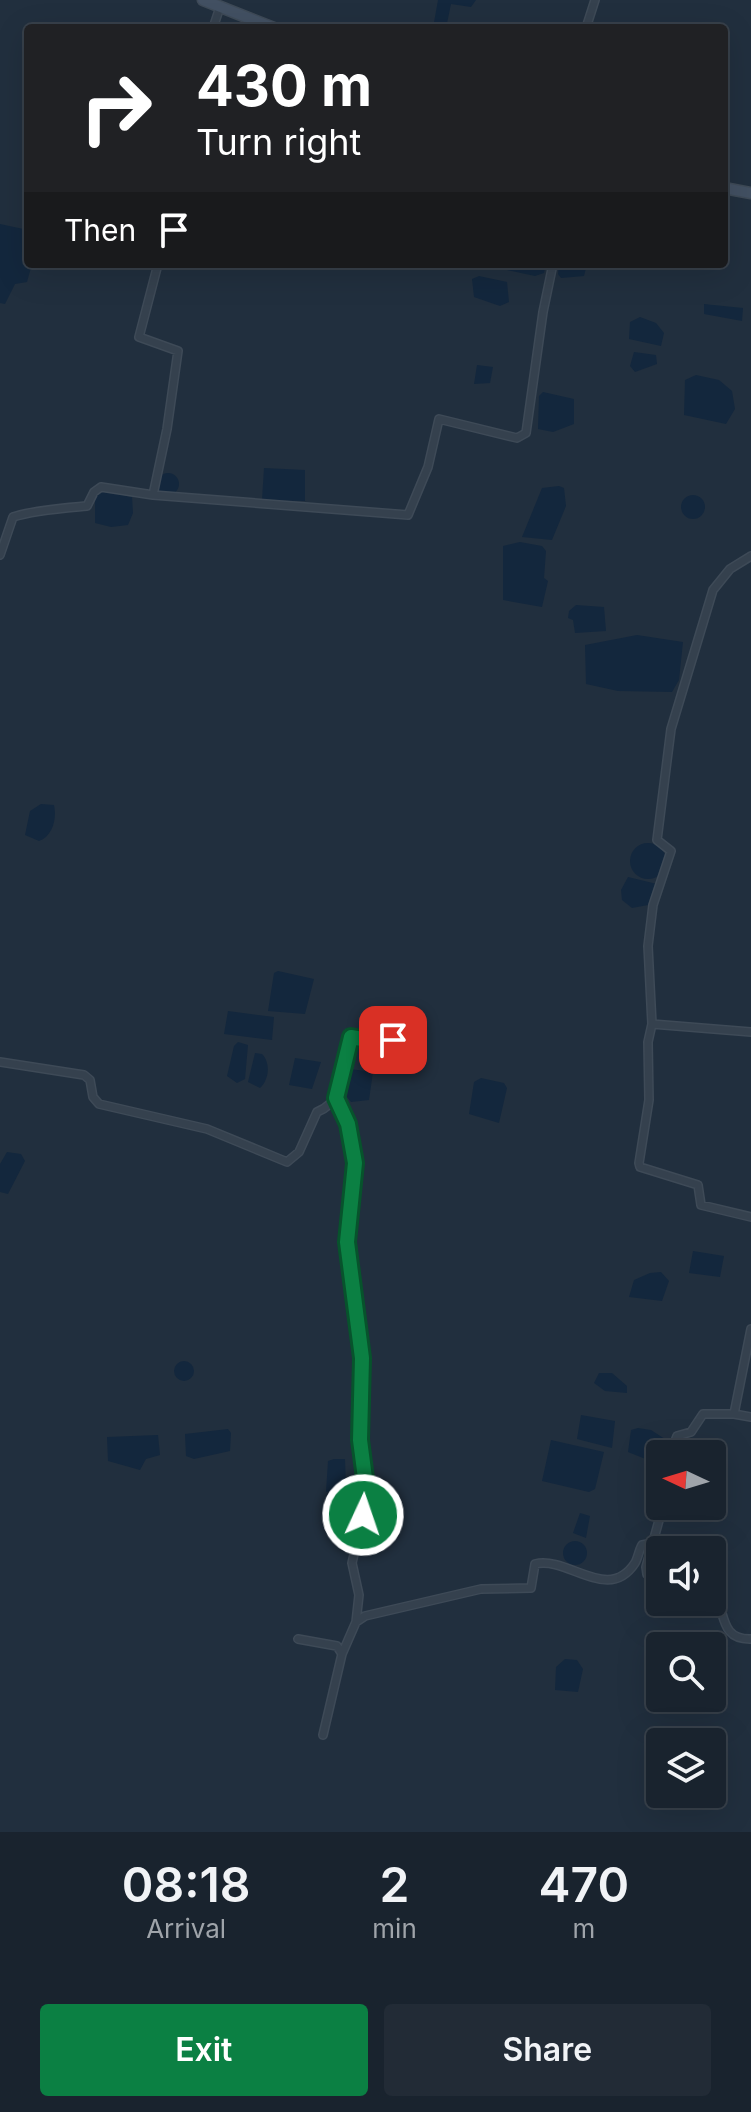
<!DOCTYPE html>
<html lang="en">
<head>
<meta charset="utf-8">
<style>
	:root { --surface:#19232e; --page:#222b36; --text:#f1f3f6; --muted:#9fa4aa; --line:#37404a; --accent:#0b8043 }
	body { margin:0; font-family:Inter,sans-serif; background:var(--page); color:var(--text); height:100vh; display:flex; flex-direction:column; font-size:30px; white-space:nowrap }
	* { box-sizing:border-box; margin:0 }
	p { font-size:26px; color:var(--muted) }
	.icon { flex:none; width:44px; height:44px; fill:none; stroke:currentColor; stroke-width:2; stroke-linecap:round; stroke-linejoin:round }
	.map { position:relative; height:1832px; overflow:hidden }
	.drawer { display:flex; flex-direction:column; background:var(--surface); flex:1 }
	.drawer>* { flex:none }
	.hud { position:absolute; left:24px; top:24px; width:704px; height:244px; border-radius:8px; box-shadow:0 8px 32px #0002,0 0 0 2px var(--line); background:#202124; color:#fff; overflow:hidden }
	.needle { width:52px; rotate:274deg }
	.buttons { position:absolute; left:646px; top:1440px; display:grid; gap:16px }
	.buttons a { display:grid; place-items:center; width:80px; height:80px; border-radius:8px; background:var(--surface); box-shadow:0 8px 32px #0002,0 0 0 2px var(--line); font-size:40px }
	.pin { position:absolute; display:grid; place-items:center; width:68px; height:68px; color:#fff; margin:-34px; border-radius:16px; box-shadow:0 4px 12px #0006 }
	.me { position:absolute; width:88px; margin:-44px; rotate:3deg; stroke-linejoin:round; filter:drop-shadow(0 0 6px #0008) }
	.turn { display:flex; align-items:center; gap:28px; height:168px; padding:0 40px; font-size:36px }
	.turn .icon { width:104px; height:104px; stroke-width:2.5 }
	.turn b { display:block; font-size:56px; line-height:68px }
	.then { display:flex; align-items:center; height:76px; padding:0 40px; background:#0003; gap:16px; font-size:30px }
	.eta { display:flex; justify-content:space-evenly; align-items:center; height:136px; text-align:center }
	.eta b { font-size:48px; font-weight:600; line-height:56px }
	.primary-button { display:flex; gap:16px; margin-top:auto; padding:16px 40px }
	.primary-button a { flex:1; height:92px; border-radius:8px; background:var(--accent); color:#fff; font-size:32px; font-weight:600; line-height:92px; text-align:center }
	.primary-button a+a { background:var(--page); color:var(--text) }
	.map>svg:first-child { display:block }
	.water { fill:#13273d }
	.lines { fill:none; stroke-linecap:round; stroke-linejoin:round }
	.minor-casing { stroke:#3e4a57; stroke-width:10 }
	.secondary-casing { stroke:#3e4a57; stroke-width:13 }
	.minor { stroke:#35414e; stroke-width:7 }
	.secondary { stroke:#425062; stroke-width:10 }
	.route-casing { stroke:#07532c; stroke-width:20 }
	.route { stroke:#0b8043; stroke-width:14 }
</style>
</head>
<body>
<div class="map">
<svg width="751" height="1832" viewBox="0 0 751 1832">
	<rect width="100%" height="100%" fill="#212f3e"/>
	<path class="water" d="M438,0H476L471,7L451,4L446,28H433Z
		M0,224L28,230V264H32L27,282L15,284L5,304L0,303Z
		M505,264H546L544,273L535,276L507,270Z
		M559,264H587L584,276L561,278L558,274Z
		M479,276L507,282L509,302L500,306L474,297L472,279Z
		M704,304L743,308L742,321L704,314Z
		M640,317L656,323L664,333L661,346L629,339L630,322Z
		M634,352L656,355L657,364L635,372L630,366Z
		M477,365L493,367L490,383L474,384Z
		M696,375L719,380L732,391L735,409L726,424L684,415L685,380Z
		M543,392L574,399V424L553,432L538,429L539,396Z
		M264,468L305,470V501L262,500Z
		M157 484a11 11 0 1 1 22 0a11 11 0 1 1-22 0Z
		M559,486L564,488L566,506L552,540L522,537L542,488Z
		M99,490L132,497L133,513L128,525L111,527L95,523V496Z
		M681 507a12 12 0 1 1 24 0a12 12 0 1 1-24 0Z
		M520,542L542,546L546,551L544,578L548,581L542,607L503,600V546Z
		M576,605L604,607L606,631L575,633L573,620L568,618L569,611Z
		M637,635L683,642L679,680L672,692L618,691L586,684L585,645Z
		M41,804L54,805C57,818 53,836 39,841L25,835L30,811Z
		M630 861a18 18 0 1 1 36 0a18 18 0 1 1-36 0Z
		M628,877L657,884L648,905L632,908L622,900L621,890Z
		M278,971L314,979L305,1014L268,1011L274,973Z
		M228,1011L274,1017L272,1040L224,1034Z
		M238,1042L248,1045L245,1079L237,1083L227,1076L234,1046Z
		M255,1053L262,1054C271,1063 269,1080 260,1088L248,1082Z
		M295,1058L321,1062L312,1089L289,1085Z
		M350,1069L373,1072L369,1100L351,1102L347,1097Z
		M481,1078L504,1083L507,1088L499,1123L469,1114L474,1082Z
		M7,1152L21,1154L25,1161L8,1194L0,1192V1164Z
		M693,1251L724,1256L720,1277L689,1273Z
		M661,1272L669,1281L662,1301L629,1297L634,1280L650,1273Z
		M174 1371a10 10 0 1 1 20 0a10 10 0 1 1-20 0Z
		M599,1373H612L627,1386V1393L605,1391L594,1383Z
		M581,1415L615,1421L612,1448L577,1439Z
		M638,1428L651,1430L668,1441L662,1453L655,1452L648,1460L628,1452L631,1430Z
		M228,1429L231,1433L230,1451L194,1459L186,1456L185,1434Z
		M158,1435L160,1455L146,1459L140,1470L108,1461L107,1437Z
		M551,1440L604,1452L595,1489L589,1492L542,1481Z
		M334,1459H345L346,1488L326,1492L328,1461Z
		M580,1513L590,1516L586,1538L573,1533Z
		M563 1553a12 12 0 1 1 24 0a12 12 0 1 1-24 0Z
		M565,1659L577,1660L583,1669L578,1692L555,1690L556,1667Z"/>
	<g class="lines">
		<g class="minor-casing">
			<path id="minor" d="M213,28L220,7
				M586,28L595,0
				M153,495L167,429L178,351L139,337L158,264
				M0,555L13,517C34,510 65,508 87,506L94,492L101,487L153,495L408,515L428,467L439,419L517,438L526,433L543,312L553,264
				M751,556L730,569L713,590L671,729L657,840L671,851L653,905L648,946L652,1024L648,1042L649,1100L639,1163L640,1167L698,1185L701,1205L751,1217
				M652,1024L751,1032
				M0,1062L84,1075L90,1080L93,1097L99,1104L207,1129L287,1162L299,1152L317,1112C348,1100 342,1064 351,1037L390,1043L397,1031
				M336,1098L348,1124L355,1163L347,1242L362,1358L360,1440L365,1478L363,1515L352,1563L359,1595L356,1622
				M751,1329L734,1414L751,1417
				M670,1454L677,1436L691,1432L703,1414H734
				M660,1476L654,1488L660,1496
				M660,1576L647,1574L646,1567L663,1506
				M712,1591C727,1607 717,1640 751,1639
				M298,1639L337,1646L342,1654L323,1735
				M342,1654L356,1622L365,1616L481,1589L531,1588L535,1564C569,1556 608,1604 635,1563C638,1558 639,1550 642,1545L653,1543"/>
		</g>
		<g class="secondary-casing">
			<path id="secondary" d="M203,0L274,28
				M724,188L751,193"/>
		</g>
		<use href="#minor" class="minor"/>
		<use href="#secondary" class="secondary"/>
	</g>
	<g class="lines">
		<g class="route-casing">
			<path id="route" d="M363,1515L365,1478L360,1440L362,1358L347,1242L355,1163L348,1124L336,1098L351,1037L385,1043L393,1040"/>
		</g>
		<use href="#route" class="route"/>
	</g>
</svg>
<div class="buttons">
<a><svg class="needle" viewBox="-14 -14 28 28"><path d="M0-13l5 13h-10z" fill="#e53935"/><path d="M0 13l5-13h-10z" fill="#9fa4aa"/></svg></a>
<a><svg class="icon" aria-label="sound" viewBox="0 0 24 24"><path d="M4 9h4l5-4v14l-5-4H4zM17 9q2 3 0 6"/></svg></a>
<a><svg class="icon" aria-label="search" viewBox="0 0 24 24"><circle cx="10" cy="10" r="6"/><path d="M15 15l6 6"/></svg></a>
<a><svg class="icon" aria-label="layers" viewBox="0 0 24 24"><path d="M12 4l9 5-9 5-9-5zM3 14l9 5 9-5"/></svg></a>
</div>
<div class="pin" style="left:393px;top:1040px;background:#d93025"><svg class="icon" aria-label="arrive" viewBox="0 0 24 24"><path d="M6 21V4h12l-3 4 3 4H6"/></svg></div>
<svg class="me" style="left:363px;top:1515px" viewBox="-20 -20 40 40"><circle r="17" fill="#0b8043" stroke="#fff" stroke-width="3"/><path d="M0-11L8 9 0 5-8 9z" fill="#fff"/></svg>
<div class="hud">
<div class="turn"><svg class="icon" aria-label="right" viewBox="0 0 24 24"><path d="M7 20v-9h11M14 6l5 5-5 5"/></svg><div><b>430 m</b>Turn right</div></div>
<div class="then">Then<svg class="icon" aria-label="arrive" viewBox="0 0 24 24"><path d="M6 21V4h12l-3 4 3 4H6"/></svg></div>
</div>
</div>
<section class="drawer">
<div class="eta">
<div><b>08:18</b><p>Arrival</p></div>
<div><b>2</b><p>min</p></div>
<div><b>470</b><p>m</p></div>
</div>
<div class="primary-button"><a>Exit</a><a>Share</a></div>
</section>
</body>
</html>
